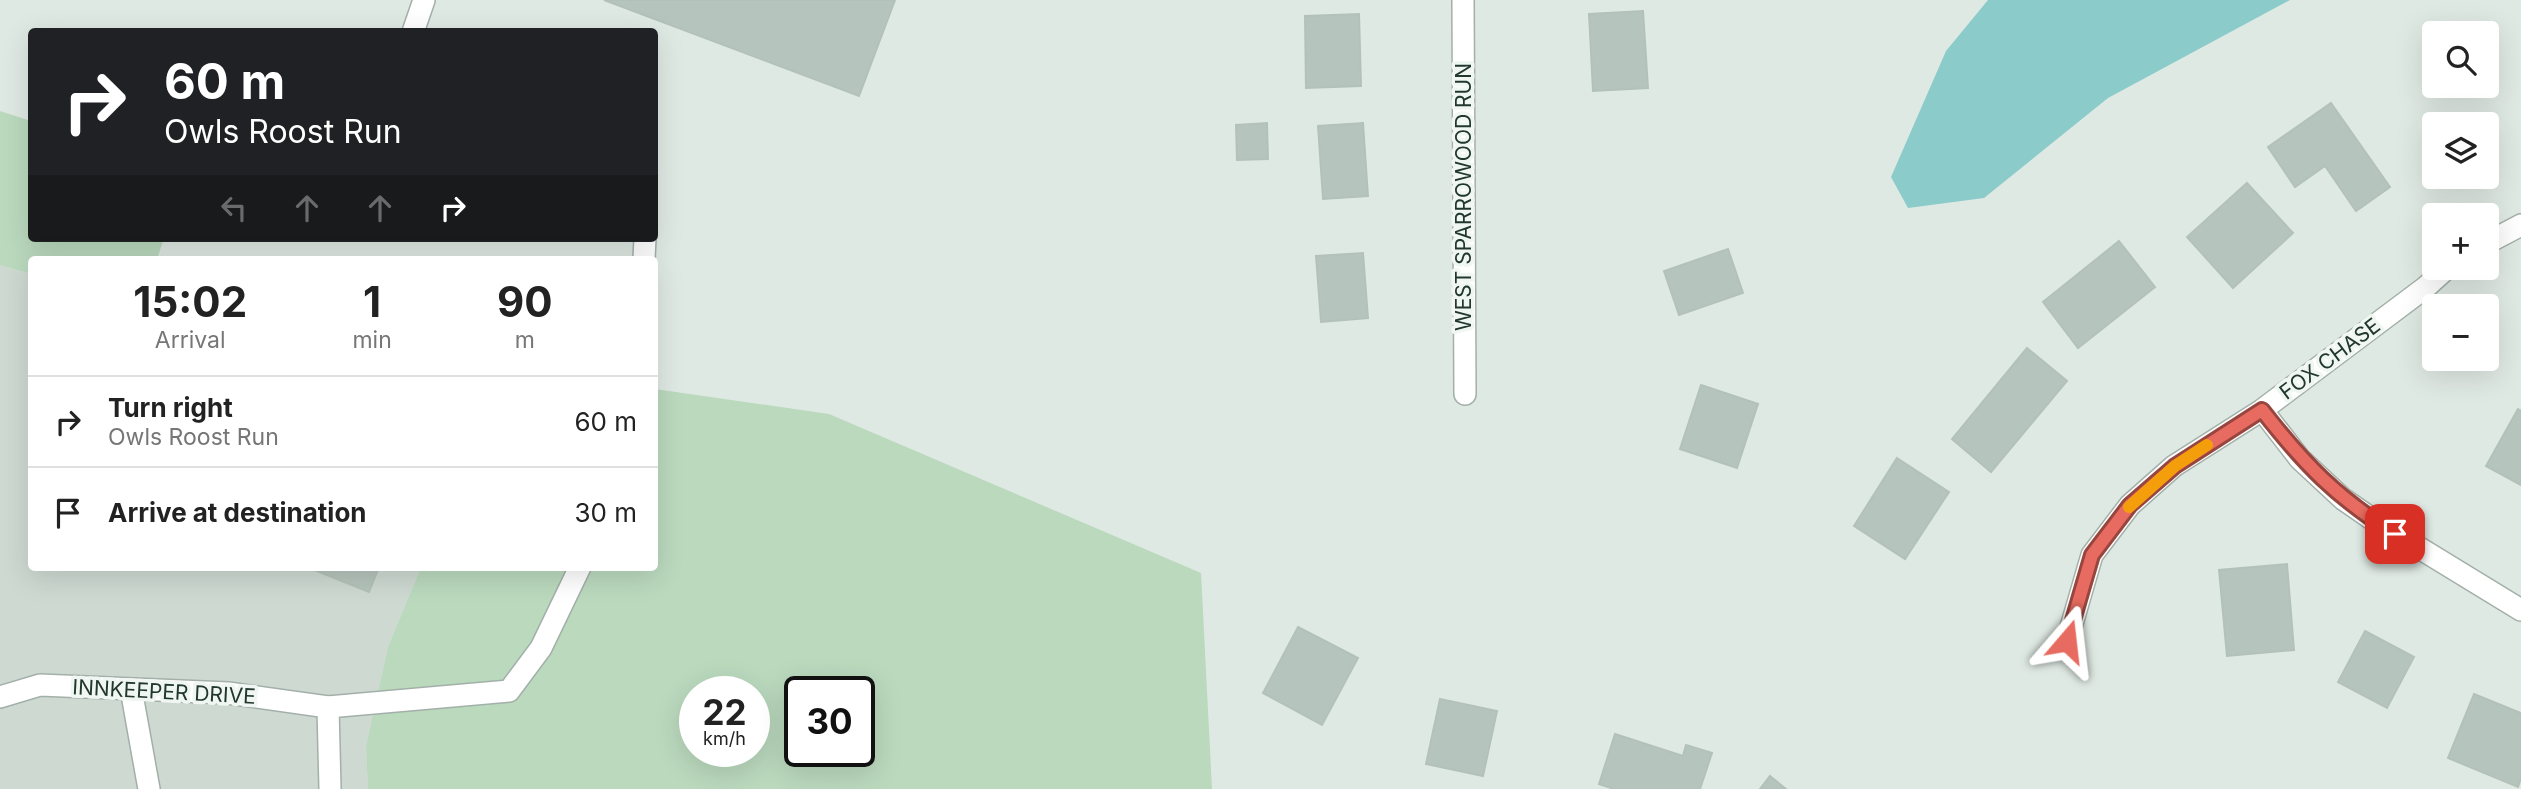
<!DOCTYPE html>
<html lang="en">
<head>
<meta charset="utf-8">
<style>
	:root { --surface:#fff; --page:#f2f2f2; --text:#222; --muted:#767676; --line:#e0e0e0 }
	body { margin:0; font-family:Inter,sans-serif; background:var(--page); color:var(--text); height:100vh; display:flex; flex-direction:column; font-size:26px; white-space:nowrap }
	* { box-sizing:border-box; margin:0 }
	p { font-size:23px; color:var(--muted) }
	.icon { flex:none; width:38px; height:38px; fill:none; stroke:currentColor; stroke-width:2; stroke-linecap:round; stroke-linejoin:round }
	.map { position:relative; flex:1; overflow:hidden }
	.panel { position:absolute; left:28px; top:256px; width:630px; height:315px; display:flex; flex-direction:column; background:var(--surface); border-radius:7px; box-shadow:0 7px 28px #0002 }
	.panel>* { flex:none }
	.banner { position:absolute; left:28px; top:28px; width:630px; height:214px; border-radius:7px; box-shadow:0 7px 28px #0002; background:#202124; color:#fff; overflow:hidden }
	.fabs { position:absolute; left:2422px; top:21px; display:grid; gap:14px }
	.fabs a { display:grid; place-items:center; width:77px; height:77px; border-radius:7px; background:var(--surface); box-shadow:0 7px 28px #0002; font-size:35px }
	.speed { position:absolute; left:679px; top:676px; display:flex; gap:14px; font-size:35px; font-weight:700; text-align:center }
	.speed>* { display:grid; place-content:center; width:91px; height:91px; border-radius:50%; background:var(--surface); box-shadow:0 7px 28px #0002; line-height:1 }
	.speed small { font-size:18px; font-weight:400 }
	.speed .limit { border:4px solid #111; border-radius:10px; background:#fff; color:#111 }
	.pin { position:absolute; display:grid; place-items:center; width:60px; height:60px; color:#fff; margin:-30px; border-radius:14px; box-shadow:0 4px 10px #0006 }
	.me { position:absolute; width:77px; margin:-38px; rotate:17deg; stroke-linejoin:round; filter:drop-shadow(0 0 5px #0008) }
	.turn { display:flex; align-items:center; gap:24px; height:147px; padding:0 21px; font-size:32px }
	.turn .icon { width:91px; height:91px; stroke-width:2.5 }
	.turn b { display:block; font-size:49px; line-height:60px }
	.lanes { display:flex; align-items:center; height:66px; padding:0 21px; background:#0003; justify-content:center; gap:35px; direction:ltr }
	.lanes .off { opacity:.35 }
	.eta { display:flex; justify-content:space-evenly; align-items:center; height:119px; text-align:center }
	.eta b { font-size:42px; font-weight:700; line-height:49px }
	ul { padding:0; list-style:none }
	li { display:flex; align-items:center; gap:21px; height:91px; padding:0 21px; border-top:2px solid var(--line) }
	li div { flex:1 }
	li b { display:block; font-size:26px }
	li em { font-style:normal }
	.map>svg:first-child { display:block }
	.built { fill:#ced9d2 }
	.green { fill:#bad9bd; fill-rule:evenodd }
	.water { fill:#8bcbca }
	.building { fill:#b5c4bc; stroke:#b3c2b9; stroke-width:2 }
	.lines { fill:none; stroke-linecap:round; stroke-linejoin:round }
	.lane-casing { stroke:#a3b0a9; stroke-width:24 }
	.street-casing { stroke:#a3b0a9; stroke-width:24 }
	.lane { stroke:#fff; stroke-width:21 }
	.street { stroke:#fff; stroke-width:21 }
	.route-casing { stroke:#96463e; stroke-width:18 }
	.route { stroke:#e76b60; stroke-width:12 }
	.slow { stroke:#f59e0b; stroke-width:12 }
	.labels { text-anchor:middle; stroke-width:7; stroke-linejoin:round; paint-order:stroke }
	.street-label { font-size:21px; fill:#22382e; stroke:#f0f6f2 }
</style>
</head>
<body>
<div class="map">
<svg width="2521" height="789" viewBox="0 0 2521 789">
	<rect width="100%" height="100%" fill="#dfe9e3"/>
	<path class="built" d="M0,265L31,274L32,567H421L388,647L366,746L368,789H0Z"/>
	<path class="green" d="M0,111L31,121L32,238H164L157,259H32L31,274L0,265Z
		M655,389L829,414L1201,573L1212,789H368L366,746L388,647L421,567H654ZM695,691H754V751H695ZM800,691H859V751H800Z"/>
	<path class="water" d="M1988,0H2290L2108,98L1984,198L1908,208L1891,177L1946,51Z"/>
	<path class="building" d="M604,0H895L859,96Z
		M1643,11L1648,88L1593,91L1589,14Z
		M1359,14L1361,86L1306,88L1305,16Z
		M2331,103L2390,187L2356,211L2325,166L2295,187L2268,147Z
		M1267,123L1268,159L1237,160L1236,125Z
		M1363,123L1368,196L1323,199L1318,126Z
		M2247,183L2293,233L2233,288L2187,237Z
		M2119,241L2155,287L2078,348L2043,302Z
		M1728,249L1743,293L1679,315L1664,271Z
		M1363,253L1368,318L1321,322L1316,256Z
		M2027,348L2067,381L1991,472L1952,439Z
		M1701,385L1758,404L1737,468L1680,449Z
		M2518,409L2521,411V485L2486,466Z
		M1897,458L1949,492L1905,559L1854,526Z
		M2287,564L2294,650L2227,656L2219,570Z
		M307,567H379L369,592Z
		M1298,627L1358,658L1322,725L1263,693Z
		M2365,631L2414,657L2387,708L2338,682Z
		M2474,694L2521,713V778L2518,787L2448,758Z
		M1440,699L1497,711L1483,776L1426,764Z
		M1615,734L1683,756L1686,745L1712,753L1700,789H1614L1599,784Z
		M1770,776L1786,789H1760Z"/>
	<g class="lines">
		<g class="lane-casing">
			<path id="lane" d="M413,32L424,0
				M644,259L645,238
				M131,689L149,789
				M330,789L328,707L509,691L541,648L580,567"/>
		</g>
		<g class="street-casing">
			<path id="street" d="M1463,0L1465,394
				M2487,243L2521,225
				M2262,410L2300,459L2343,499L2372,519L2521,610
				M2067,641L2092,555L2130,505L2174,466L2262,410L2426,287L2447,268
				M0,697L40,685L228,693L328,707"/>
		</g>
		<use href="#lane" class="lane"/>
		<use href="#street" class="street"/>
	</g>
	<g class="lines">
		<g class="route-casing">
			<path id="route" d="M2067,641L2092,555L2130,505L2175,466L2262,410C2304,464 2336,497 2395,534"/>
		</g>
		<use href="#route" class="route"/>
		<path class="slow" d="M2129,507L2175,466L2207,445"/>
	</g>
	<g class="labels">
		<g class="street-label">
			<text transform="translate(1464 197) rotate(-90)" y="7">WEST SPARROWOOD RUN</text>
			<text transform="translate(2330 359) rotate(-37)" y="7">FOX CHASE</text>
			<text transform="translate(164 692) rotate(3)" y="7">INNKEEPER DRIVE</text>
		</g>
	</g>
</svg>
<div class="fabs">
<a><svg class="icon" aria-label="search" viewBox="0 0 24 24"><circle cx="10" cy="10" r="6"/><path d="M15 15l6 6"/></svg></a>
<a><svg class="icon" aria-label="layers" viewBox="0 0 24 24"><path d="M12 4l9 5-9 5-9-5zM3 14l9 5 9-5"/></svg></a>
<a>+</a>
<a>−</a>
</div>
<div class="speed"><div>22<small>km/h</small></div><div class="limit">30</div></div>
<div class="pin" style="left:2395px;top:534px;background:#d93025"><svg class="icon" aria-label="arrive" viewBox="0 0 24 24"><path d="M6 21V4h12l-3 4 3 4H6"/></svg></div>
<svg class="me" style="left:2067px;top:641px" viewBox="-20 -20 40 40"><path d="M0-17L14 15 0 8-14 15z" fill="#e76b60" stroke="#fff" stroke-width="4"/></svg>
<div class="banner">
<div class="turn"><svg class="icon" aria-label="right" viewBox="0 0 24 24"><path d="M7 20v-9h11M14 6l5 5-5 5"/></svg><div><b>60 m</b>Owls Roost Run</div></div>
<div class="lanes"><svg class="icon off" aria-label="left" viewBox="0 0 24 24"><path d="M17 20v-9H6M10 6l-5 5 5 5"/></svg><svg class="icon off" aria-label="ahead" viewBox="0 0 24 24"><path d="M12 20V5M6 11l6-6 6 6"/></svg><svg class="icon off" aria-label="ahead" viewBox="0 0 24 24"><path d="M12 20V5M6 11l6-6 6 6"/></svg><svg class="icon" aria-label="right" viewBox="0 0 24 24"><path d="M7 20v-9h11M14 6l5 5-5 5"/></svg></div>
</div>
<section class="panel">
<div class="eta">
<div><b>15:02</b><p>Arrival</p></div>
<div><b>1</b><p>min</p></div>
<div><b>90</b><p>m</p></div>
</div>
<ul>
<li><svg class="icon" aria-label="right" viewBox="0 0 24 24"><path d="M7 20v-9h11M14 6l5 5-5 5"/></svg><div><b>Turn right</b><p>Owls Roost Run</p></div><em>60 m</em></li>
<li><svg class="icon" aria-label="arrive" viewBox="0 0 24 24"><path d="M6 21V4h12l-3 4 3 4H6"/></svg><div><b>Arrive at destination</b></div><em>30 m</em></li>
</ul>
</section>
</div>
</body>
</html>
